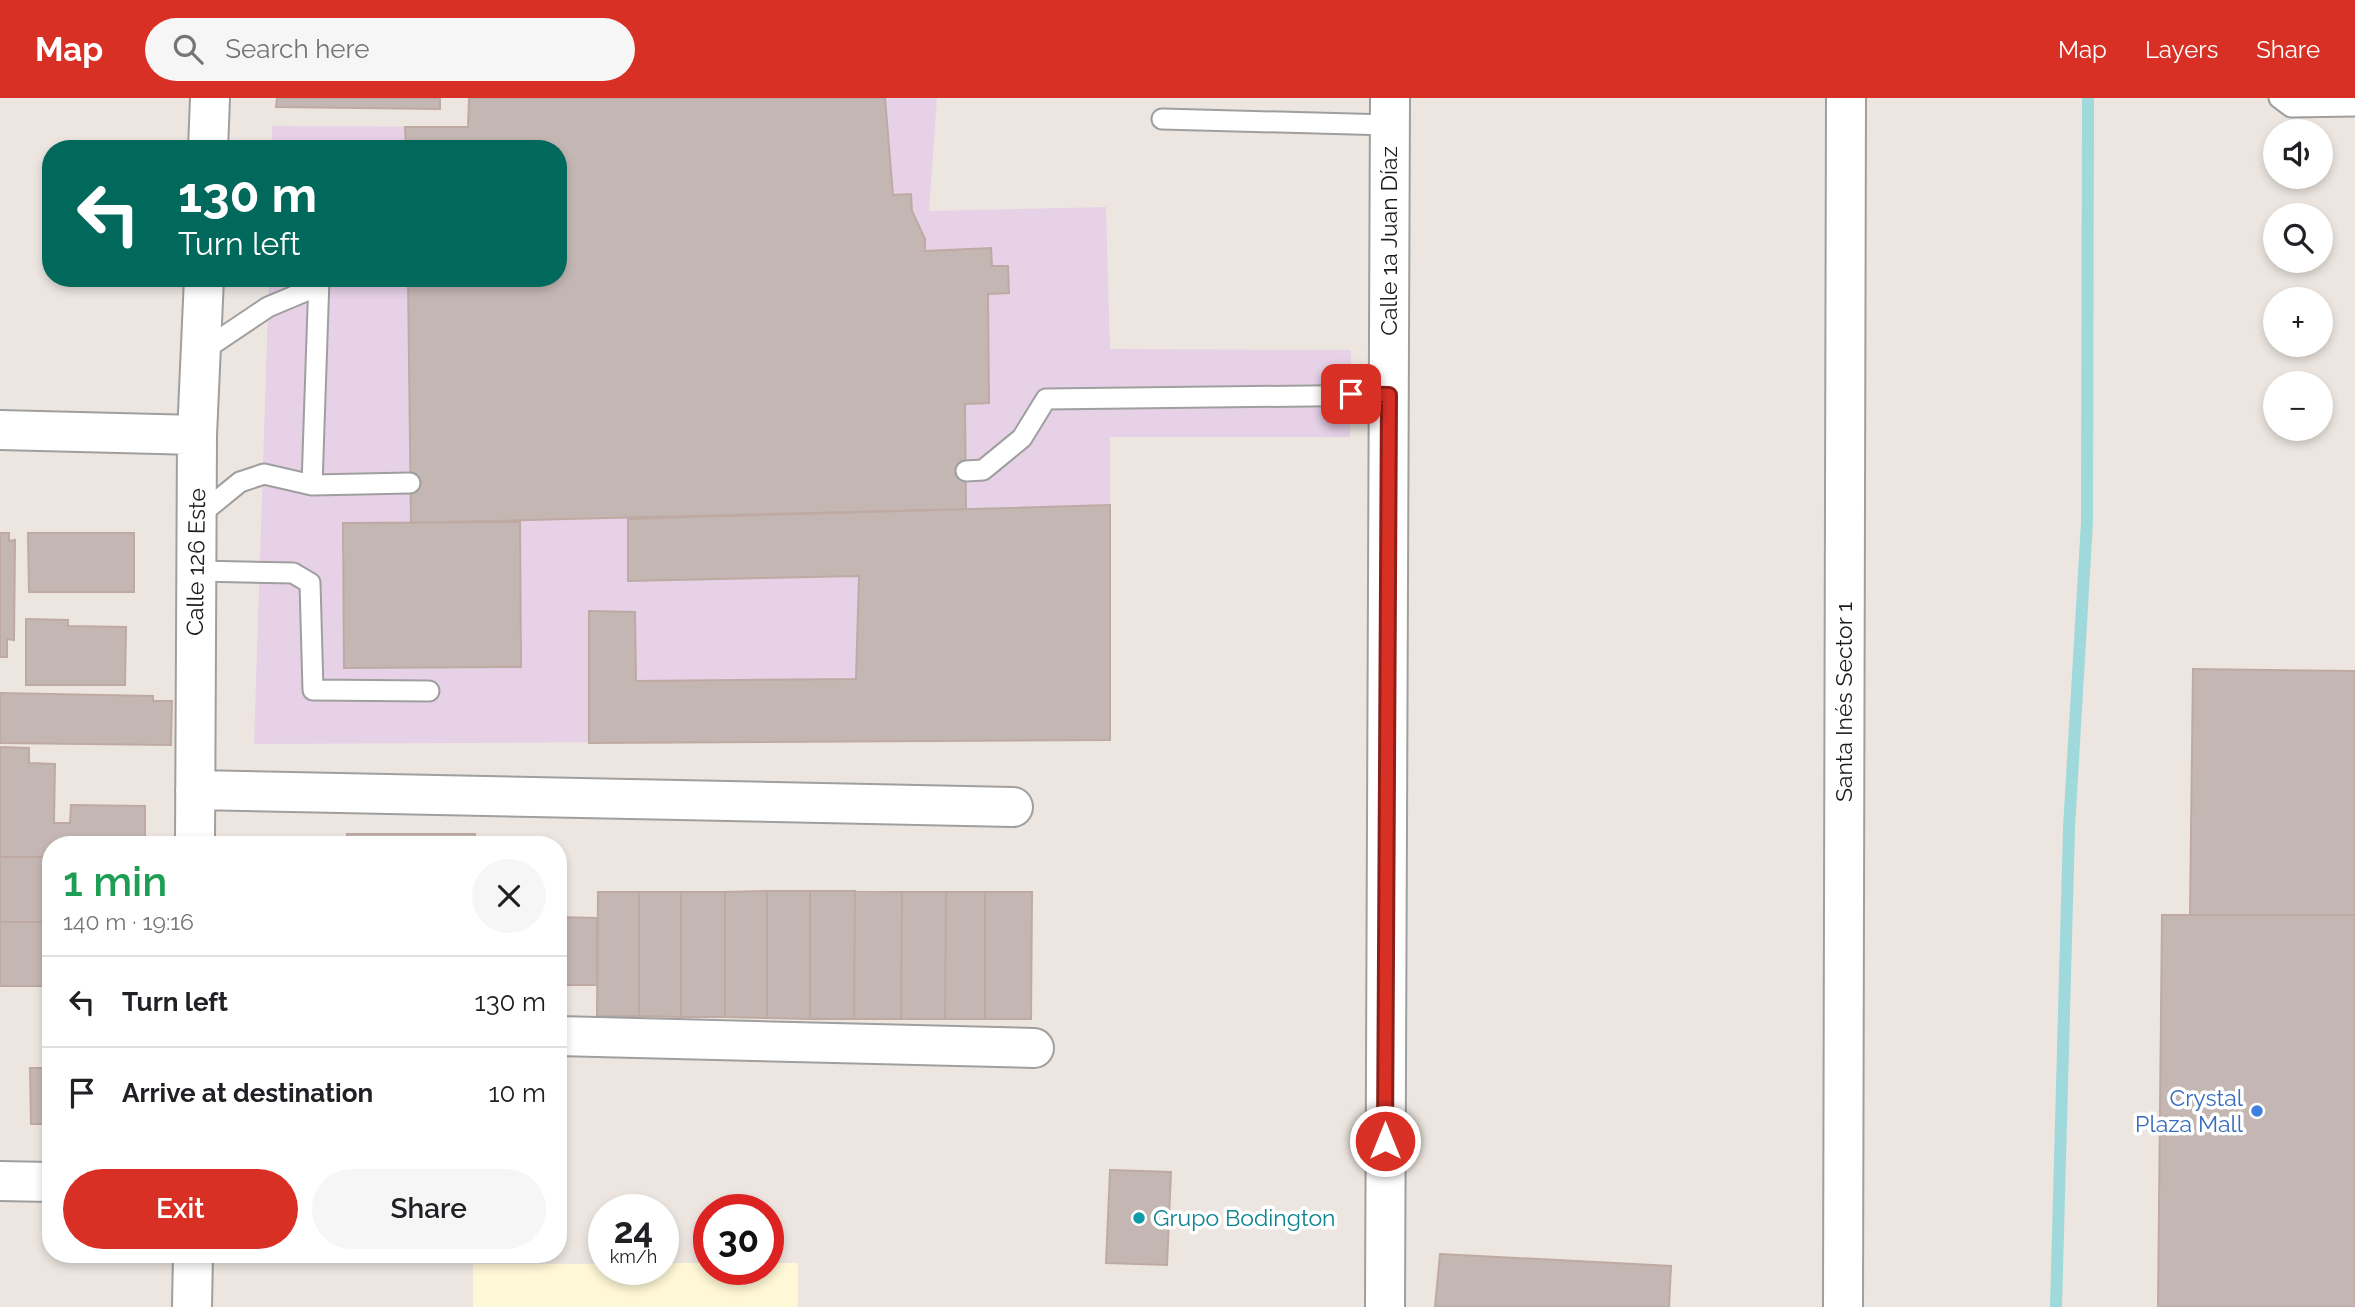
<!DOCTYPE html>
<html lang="en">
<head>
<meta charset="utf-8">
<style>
	:root { --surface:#fff; --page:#f6f6f6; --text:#202124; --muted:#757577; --line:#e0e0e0; --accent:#d93025 }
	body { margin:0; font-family:Raleway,sans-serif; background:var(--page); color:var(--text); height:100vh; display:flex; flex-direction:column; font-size:26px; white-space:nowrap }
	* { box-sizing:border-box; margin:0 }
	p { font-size:23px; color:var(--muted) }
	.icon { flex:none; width:38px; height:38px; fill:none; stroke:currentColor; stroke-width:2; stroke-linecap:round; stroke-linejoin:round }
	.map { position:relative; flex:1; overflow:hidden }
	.sheet { position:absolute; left:42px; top:738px; width:525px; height:427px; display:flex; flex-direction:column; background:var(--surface); border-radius:28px; box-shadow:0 4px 10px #0003 }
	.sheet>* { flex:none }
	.guide { position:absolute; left:42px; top:42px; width:525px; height:147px; border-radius:28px; box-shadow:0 4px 10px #0003; background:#00695c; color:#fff; overflow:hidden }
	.tools { position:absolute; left:2263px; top:21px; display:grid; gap:14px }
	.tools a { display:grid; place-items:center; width:70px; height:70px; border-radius:50%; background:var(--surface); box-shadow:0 4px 10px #0003; font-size:35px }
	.speed { position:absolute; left:588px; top:1096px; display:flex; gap:14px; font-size:35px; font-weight:700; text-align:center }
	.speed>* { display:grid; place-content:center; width:91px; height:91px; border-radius:50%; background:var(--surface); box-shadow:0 4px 10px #0003; line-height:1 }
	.speed small { font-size:18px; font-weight:400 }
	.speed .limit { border:10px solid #d22; background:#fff; color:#111 }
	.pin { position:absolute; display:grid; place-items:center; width:60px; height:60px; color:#fff; margin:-30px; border-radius:14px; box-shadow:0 4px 10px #0006 }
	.me { position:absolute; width:77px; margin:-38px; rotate:0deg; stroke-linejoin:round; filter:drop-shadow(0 0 5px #0008) }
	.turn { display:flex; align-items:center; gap:24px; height:147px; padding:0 21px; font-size:32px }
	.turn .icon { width:91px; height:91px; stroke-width:2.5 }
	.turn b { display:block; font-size:49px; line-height:60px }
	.round { display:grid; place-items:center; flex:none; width:74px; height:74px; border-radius:37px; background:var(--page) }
	.summary { display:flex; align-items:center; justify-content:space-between; height:119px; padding:0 21px }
	h1 { font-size:42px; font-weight:600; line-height:52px; color:#1e9e55 }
	.cta { display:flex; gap:14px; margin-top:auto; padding:14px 21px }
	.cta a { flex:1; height:80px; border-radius:42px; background:var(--accent); color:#fff; font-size:28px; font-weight:600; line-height:80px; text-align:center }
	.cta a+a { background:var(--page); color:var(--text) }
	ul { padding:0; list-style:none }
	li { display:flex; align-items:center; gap:21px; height:91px; padding:0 21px; border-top:2px solid var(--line) }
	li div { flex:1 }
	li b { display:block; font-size:26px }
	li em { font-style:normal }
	header { display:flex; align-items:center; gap:42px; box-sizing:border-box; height:98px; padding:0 35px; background:var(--accent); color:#fff }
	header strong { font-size:33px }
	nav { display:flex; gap:38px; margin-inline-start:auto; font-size:24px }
	.search { width:490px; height:63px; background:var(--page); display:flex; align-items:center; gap:18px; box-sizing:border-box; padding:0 24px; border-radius:38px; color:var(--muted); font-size:26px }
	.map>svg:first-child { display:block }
	.industrial { fill:#e6d1e6 }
	.education { fill:#fff8d6 }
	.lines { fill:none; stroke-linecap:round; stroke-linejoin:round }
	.stream { stroke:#9fd9dc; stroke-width:12 }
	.building { fill:#c4b7b3; stroke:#beaaa2; stroke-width:2 }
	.lane-casing { stroke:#9f9f9f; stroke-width:23 }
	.street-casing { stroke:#9f9f9f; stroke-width:42 }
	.lane { stroke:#fff; stroke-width:19 }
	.street { stroke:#fff; stroke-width:38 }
	.route-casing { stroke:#8d1f18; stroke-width:18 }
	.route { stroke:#d93025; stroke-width:12 }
	.shop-dot { fill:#3f7fe0; stroke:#fff; stroke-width:2.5 }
	.culture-dot { fill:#0f9aa8; stroke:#fff; stroke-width:2.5 }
	.labels { text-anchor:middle; stroke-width:7; stroke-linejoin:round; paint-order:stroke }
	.street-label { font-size:23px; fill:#1b1b1b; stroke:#fff }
	.shop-label { font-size:23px; fill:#366cbe; stroke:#fff; text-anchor:end }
	.culture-label { font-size:23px; fill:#0d838f; stroke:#fff; text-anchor:start }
</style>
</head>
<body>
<header>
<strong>Map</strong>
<div class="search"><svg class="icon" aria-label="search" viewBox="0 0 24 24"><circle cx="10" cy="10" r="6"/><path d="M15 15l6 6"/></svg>Search here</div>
<nav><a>Map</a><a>Layers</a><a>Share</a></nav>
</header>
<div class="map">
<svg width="2355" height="1209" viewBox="0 0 2355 1209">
	<rect width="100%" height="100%" fill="#ede6e0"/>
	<path class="industrial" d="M469,0H937L929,113L1106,109L1110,251L1351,252L1350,339H1110V642L254,646L269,180H558V51H272V28L468,29Z"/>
	<path class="education" d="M663,1165H709V1171H768V1165H798V1209H473V1166H604V1171H663Z"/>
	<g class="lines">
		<path class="stream" d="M2056,1209L2069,730L2087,424L2088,0"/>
	</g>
	<path class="building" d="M277,0H440V11L276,9Z
		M469,0H885L893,97L911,96L912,113L925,141V153L991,150L992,168H1008L1009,195L988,196L989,305L965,306L966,411L411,425L408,180H558V51H406L405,29H468Z
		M1110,407V642L589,645V513L635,514L636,583L856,581L859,478L628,483V421Z
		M520,424L521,569L344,570L343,425Z
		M0,435H9V443L15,442L14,542L7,541V559H0Z
		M28,435H134V494H29Z
		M26,521L68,522V528L126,529L125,587H26Z
		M2193,571L2355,573V817H2190Z
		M0,595L153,598V603H172L171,647L0,645Z
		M0,649L29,650V665L55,666L54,725H70L71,707L145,708V747H51V759H0Z
		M347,736H475V747H347Z
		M0,759H51V824H0Z
		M767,793V920L725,919V794Z
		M767,793H810V921L767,920Z
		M810,793H855L854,921H810Z
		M855,793L902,794L901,921H854Z
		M598,794H639V918H597Z
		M639,794H681V919L639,918Z
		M681,794H725V919H681Z
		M902,794H946L945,921H901Z
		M946,794H985V921H945Z
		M985,794H1032L1031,921H985Z
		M2162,817H2355V1209H2158Z
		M558,819L597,820V887H558Z
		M0,824H51V888H0Z
		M30,970H51V1026H31Z
		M1110,1072L1171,1074L1167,1167L1106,1165Z
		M1440,1156L1671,1168L1669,1209H1435Z"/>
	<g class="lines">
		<g class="lane-casing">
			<path id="lane" d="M2279,0L2291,9L2355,8
				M1162,21L1390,27
				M201,254L268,209L318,188
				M966,373L983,372L1022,340L1046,301L1389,297
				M312,387L319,180
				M197,419L240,384L264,376L312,387L410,385
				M196,473L293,475L310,485L313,592L429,593"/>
		</g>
		<g class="street-casing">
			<path id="street" d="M208,51L210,0
				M0,332L197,337
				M195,692L1013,709
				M195,747L197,337L204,180
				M558,938L1034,950
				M0,1083L51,1084
				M192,1209L193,1157
				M1385,1209L1390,0
				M1843,1209L1846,0"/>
		</g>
		<use href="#lane" class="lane"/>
		<use href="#street" class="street"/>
	</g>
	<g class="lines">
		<g class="route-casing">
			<path id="route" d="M1351,296L1389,297L1385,1043"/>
		</g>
		<use href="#route" class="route"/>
	</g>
	<circle class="shop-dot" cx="2257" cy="1013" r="7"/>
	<circle class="culture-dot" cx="1139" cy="1120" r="7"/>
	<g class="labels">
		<g class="street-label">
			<text transform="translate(1389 143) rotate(-90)" y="8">Calle 1a Juan Díaz</text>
			<text transform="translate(196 464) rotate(-89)" y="8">Calle 126 Este</text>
			<text transform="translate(1844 604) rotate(-90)" y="8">Santa Inés Sector 1</text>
		</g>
		<g class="shop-label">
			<text x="2243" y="1008">Crystal<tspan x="2243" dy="26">Plaza Mall</tspan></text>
		</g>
		<g class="culture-label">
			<text x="1153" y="1128">Grupo Bodington</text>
		</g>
	</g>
</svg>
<div class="tools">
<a><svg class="icon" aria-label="sound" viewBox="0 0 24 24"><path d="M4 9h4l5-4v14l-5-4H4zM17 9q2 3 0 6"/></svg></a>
<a><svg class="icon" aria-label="search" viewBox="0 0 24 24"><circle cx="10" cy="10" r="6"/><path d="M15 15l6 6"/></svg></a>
<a>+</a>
<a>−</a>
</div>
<div class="speed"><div>24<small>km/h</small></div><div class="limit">30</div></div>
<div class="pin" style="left:1351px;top:296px;background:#d93025"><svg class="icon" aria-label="arrive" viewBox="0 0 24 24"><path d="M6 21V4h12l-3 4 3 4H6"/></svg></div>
<svg class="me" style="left:1385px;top:1043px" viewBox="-20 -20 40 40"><circle r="17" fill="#d93025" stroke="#fff" stroke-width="3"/><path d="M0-11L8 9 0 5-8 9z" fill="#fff"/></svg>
<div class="guide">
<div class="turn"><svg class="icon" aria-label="left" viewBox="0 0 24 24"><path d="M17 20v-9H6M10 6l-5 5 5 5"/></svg><div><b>130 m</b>Turn left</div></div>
</div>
<section class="sheet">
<div class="summary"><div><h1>1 min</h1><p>140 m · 19:16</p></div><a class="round"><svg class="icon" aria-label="close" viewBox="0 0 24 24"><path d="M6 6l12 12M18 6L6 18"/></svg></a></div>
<ul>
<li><svg class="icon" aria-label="left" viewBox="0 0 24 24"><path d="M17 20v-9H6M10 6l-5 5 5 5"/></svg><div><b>Turn left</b></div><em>130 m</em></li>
<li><svg class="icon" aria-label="arrive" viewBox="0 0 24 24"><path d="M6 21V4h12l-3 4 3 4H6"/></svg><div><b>Arrive at destination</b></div><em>10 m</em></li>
</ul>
<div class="cta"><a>Exit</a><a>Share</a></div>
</section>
</div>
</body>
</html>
